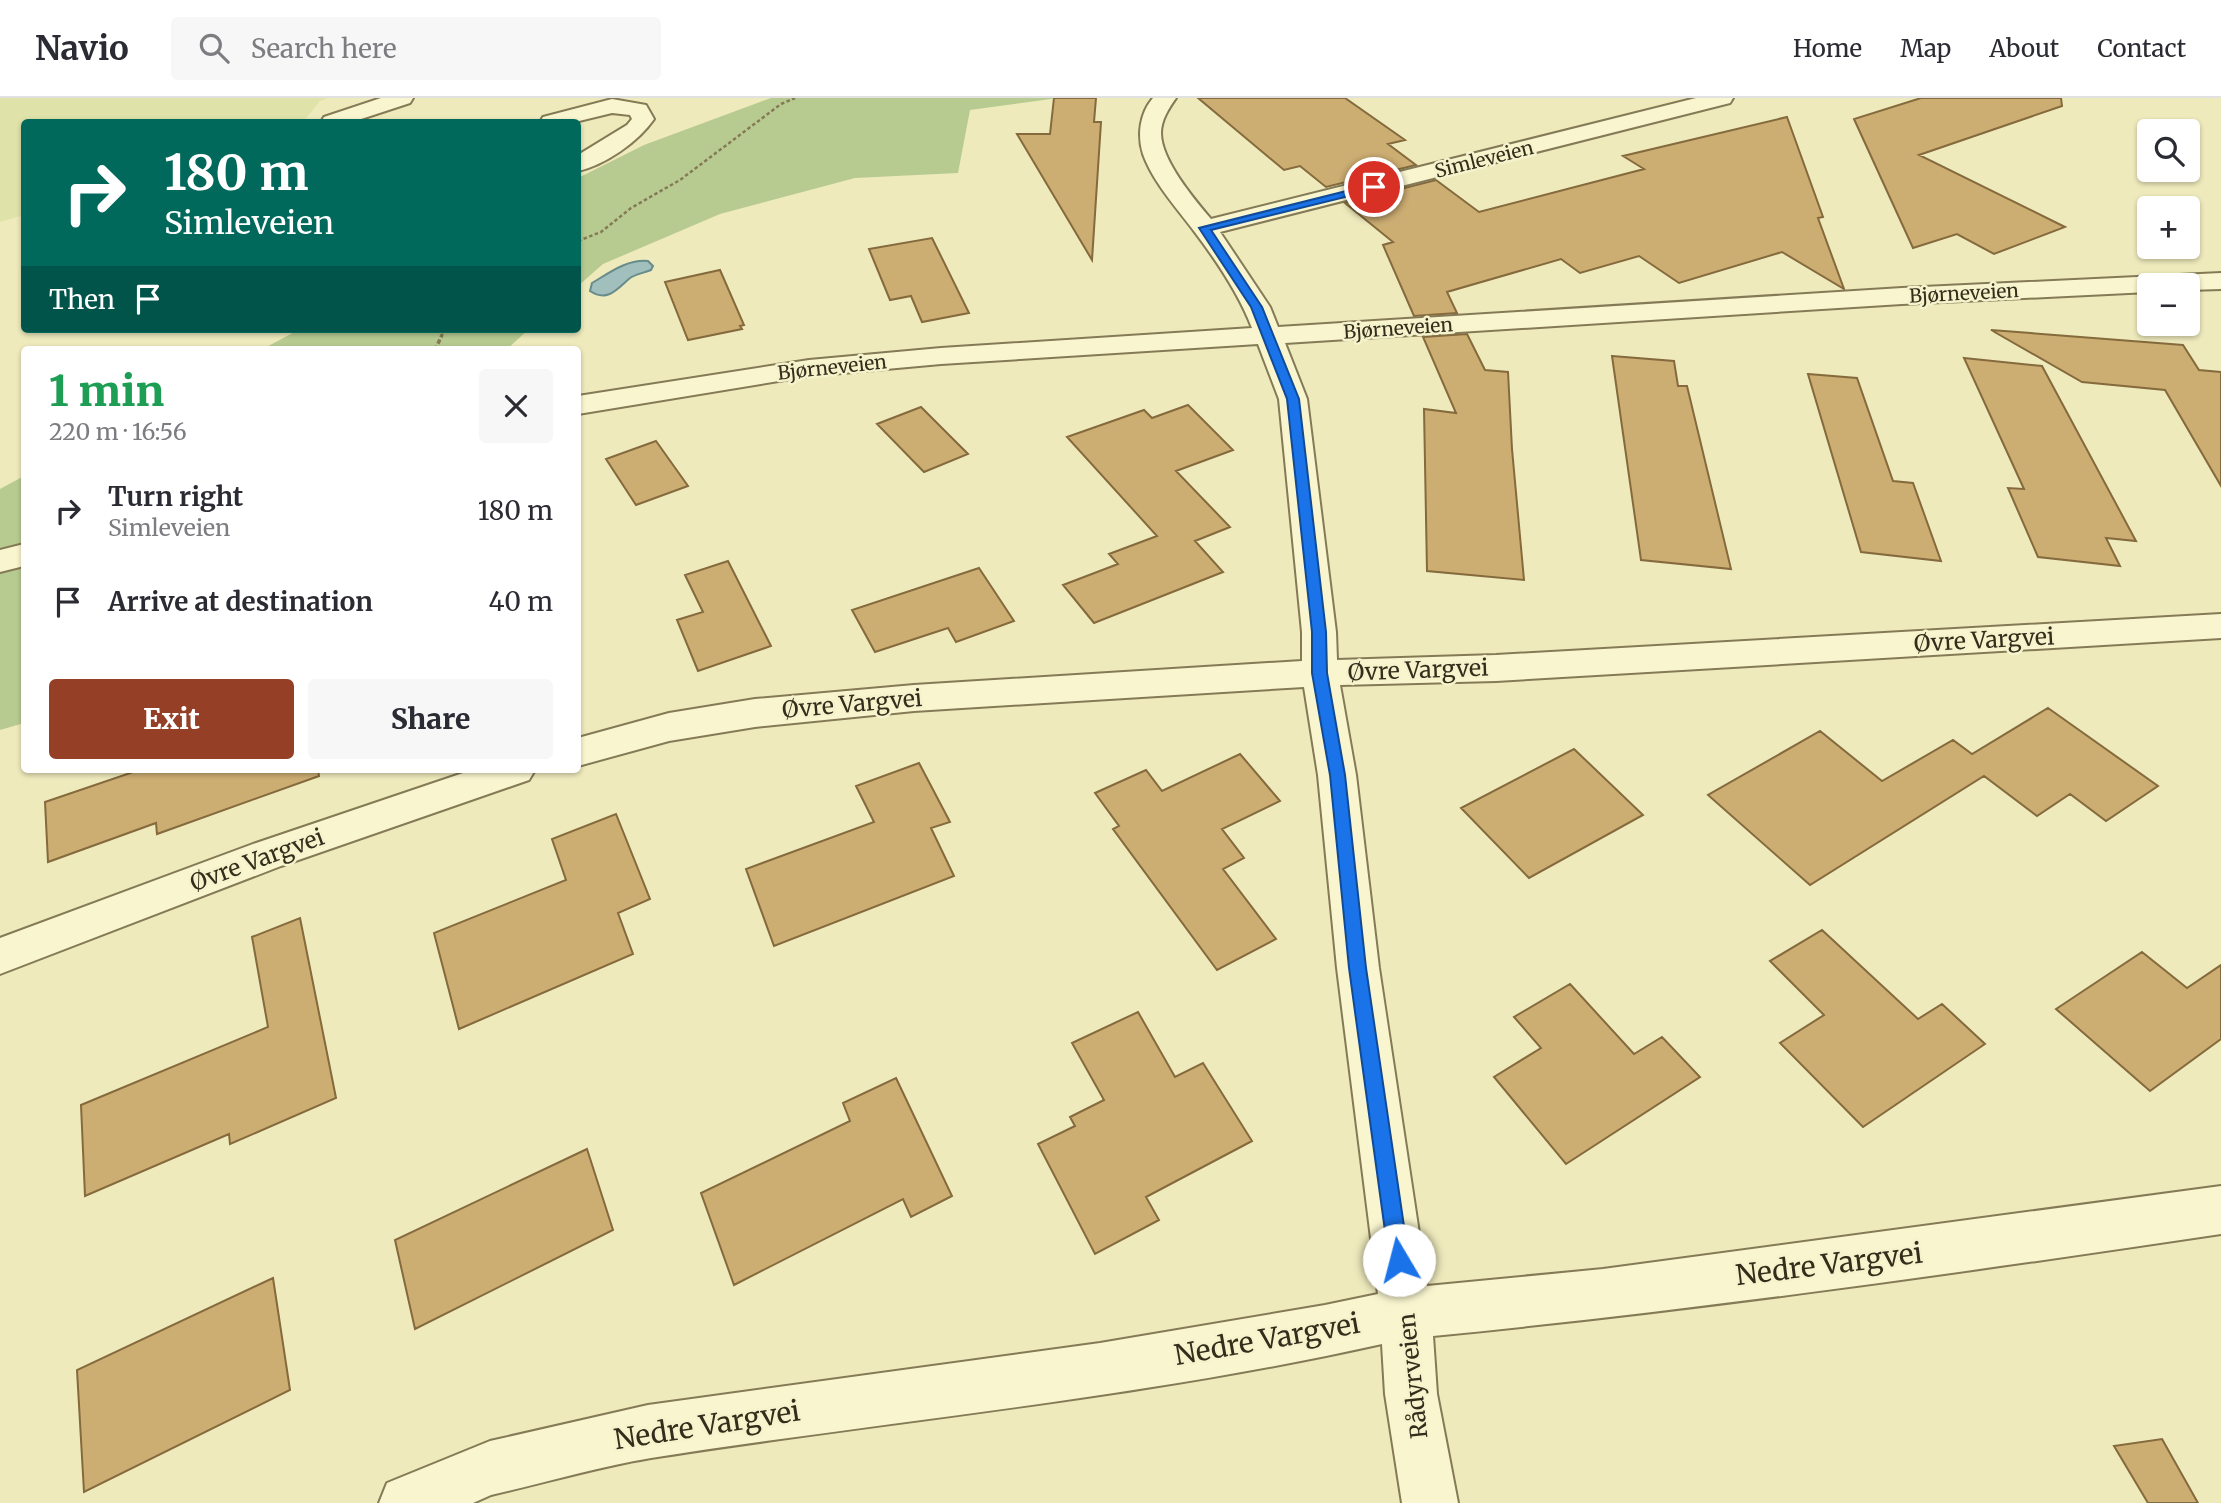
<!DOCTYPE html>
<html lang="en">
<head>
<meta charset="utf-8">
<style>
	:root { --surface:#fff; --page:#f7f7f7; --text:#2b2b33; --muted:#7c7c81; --line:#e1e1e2; --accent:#943f26 }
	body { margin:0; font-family:Merriweather,serif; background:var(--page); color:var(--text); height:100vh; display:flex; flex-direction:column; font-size:26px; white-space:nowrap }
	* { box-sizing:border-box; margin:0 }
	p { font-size:23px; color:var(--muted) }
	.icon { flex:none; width:38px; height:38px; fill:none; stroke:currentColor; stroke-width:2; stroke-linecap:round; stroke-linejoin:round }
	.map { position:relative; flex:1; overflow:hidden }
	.sheet { position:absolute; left:21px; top:248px; width:560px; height:427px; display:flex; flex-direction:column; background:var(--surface); border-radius:7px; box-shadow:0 2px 5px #0004 }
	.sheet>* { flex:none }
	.top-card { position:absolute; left:21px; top:21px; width:560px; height:214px; border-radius:7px; box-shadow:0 2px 5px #0004; background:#00695c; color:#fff; overflow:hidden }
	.fabs { position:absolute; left:2137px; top:21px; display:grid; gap:14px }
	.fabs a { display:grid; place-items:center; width:63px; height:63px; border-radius:7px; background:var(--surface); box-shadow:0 2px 5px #0004; font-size:35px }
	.pin { position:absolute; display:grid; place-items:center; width:60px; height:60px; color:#fff; margin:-30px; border:4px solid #fff; border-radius:50%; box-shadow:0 2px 7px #0007 }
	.me { position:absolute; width:77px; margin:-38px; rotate:352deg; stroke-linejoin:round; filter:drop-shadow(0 0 5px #0008) }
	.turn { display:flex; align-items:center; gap:24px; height:147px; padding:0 28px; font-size:32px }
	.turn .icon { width:91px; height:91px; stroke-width:2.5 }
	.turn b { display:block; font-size:49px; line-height:60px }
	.then { display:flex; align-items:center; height:66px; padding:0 28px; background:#0003; gap:14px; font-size:26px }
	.round { display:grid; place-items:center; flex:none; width:74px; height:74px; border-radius:7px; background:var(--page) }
	.summary { display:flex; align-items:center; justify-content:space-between; height:119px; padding:0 28px }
	h1 { font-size:42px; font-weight:800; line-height:52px; color:#1e9e55 }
	.action { display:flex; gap:14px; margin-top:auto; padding:14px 28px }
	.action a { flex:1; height:80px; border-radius:7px; background:var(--accent); color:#fff; font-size:28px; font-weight:800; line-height:80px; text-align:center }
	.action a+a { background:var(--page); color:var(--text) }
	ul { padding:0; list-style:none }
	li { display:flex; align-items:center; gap:21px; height:91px; padding:0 28px }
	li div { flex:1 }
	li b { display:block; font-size:26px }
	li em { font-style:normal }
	header { display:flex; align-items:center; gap:42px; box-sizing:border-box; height:98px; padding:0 35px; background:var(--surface); border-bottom:2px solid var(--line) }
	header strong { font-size:33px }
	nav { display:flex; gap:38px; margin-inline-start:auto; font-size:24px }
	.search { width:490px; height:63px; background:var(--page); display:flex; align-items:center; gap:18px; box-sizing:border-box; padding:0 24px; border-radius:7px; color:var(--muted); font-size:26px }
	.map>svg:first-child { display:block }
	.farmland { fill:#dfe3aa }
	.green { fill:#b7cb91 }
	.water { fill:#a0bfbd; stroke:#688c8b; stroke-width:2 }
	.building { fill:#ccad72; stroke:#846a3c; stroke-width:2 }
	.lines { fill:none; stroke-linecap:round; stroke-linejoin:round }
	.minor-casing { stroke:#857a56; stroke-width:4 }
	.path-far1 { stroke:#857a56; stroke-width:2.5; stroke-dasharray:3.5 2.5; stroke-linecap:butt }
	.path { stroke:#857a56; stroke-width:3.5; stroke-dasharray:4.5 2.5; stroke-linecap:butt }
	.minor { fill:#f9f6cf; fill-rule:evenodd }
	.route { fill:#1a73e8; stroke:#114b97; stroke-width:2 }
	.labels { text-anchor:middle; stroke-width:5; stroke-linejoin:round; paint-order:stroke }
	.far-street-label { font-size:19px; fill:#342d1b; stroke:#f5f3cc }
	.street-label { font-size:23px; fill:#342d1b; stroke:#f5f3cc }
	.near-street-label { font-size:28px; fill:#342d1b; stroke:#f5f3cc }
</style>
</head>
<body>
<header>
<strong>Navio</strong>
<div class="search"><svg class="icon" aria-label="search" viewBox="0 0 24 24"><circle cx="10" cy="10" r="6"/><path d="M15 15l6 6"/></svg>Search here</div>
<nav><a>Home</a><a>Map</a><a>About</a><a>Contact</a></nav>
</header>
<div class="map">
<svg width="2221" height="1405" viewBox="0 0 2221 1405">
	<rect width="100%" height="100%" fill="#eeeabc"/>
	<path class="farmland" d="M0,0H328L320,3L303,24H24V117L0,124Z"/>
	<path class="green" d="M771,0H1058L970,12L958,75L855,80L720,116L603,166L578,188V80L644,47Z
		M300,231H529L506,252H261Z
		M24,378V625L0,632V391Z"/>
	<path class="water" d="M648,163L653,168L651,172C644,175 636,176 630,180C618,190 608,205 590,193L592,185C609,175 627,161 648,163Z"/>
	<path class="building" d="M1054,0H1096L1094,24H1101L1092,162L1017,36H1050Z
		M1198,0H1345L1405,42L1388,46L1416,67L1326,89L1300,68L1284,72Z
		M1921,0H2061L2062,8L1919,57L2065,129L1994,156L1957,136L1913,150L1854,21Z
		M1787,19L1823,119L1818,120L1844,191L1782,154L1679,185L1639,158L1580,175L1561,161L1447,194L1457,215L1414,218L1383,147L1393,144L1345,105L1436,82L1479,114L1644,71L1623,58Z
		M932,140L969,215L922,224L911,198L890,202L869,151Z
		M720,172L744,227L740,228L742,231L688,242L665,184Z
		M1991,232L2183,247L2199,272L2221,274V388L2165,292L2082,284Z
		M1467,236L1485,272L1508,274L1512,351L1524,482L1427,473L1424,311L1456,315L1423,239Z
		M1612,258L1674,263L1678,288H1687L1731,471L1641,462Z
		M1964,260L2042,268L2136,443L2106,440L2120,468L2038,459L2008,390L2024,391Z
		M1808,276L1857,280L1893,383L1913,385L1941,463L1861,454Z
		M1188,307L1233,352L1176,373L1230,429L1195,443L1223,474L1094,525L1063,487L1118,466L1109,456L1157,438L1067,339L1144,312L1152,320Z
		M921,309L968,356L924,374L877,326Z
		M656,343L688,388L636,407L606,361Z
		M728,463L771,548L698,573L677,522L703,514L685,477Z
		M979,470L1014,523L956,544L948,530L875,554L852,512Z
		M2048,610L2158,688L2106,723L2070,696L2037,718L1984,678L1810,787L1708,697L1820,633L1882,683L1953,642L1972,656Z
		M1574,651L1643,717L1529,780L1461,710Z
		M1240,656L1280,703L1222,731L1244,760L1223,771L1276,841L1217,872L1113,731L1119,728L1095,695L1146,672L1162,693Z
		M919,665L950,724L931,730L954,778L774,848L746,771L874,724L856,688Z
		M139,672H318L319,678L157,736L156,725L48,764L45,704Z
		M616,716L650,801L618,815L633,856L459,931L434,835L566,782L552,741Z
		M300,820L336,1000L230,1046L229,1036L85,1098L81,1007L268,929L252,839Z
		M1822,832L1918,921L1942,906L1985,946L1863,1029L1780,945L1824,917L1770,863Z
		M2142,854L2187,890L2221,867V941L2150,993L2056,911Z
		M1570,886L1634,956L1662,939L1700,979L1566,1066L1494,979L1541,950L1514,919Z
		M1138,914L1175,979L1203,965L1252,1043L1146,1099L1159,1122L1095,1156L1038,1046L1075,1028L1070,1019L1104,1002L1072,945Z
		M896,980L952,1098L911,1119L903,1101L734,1187L701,1095L850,1023L843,1005Z
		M587,1051L613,1132L415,1231L395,1142Z
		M273,1180L290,1292L84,1394L77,1272Z
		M2162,1341L2198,1405H2148L2114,1348Z"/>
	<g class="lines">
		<g class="minor-casing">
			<path id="minor" d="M381,0H413L410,5L352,24H321L324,19Z
				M1153,0H1176C1169,10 1161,22 1161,35C1161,62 1194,101 1211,121L1696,0H1733L1730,5L1220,134L1270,209L1278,229L1902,190L2221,175V191L2188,192V187H2149V194L1902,206L1285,245L1307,301L1336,534L1337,562L1496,557L2221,516V540L1496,583L1340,587L1356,677L1379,870L1427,1188L1603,1171L2221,1088V1136C1959,1175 1697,1212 1433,1238L1437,1296L1458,1405H1402L1385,1296L1382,1246C1141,1300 894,1322 651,1360C597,1369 544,1385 491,1397L473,1405H379L387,1385L490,1343L648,1307L1100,1245L1325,1207L1378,1196L1337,870L1318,677L1304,589L914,613L755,629L669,643L578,668V640L669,615L755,601L914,587L1302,563V534L1279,301L1258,246L941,266L809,278L578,316V298L809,262L941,250L1252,230C1239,196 1216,162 1194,133C1176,109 1153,84 1143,56C1137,37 1140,15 1153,0Z
				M612,1L646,7L654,21C638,44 605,67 578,73V57L627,27L632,21L630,17L612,15L575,24H540L543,19Z
				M24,446V468L0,474V452Z
				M472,672H535L529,682L281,768L0,876V840L253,746Z"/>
		</g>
		<path class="path-far1" d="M578,143L601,134L631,110L680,82L781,6L795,0
			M441,239L445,231"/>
		<path class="path" d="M435,252L442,237"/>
		<use href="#minor" class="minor"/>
	</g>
	<path class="route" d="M1374,86L1379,89L1378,91L1211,132L1262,209L1299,301L1326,534L1327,575L1345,677L1366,870L1409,1162L1406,1169L1399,1172L1392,1169L1389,1162L1349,870L1330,677L1312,575V534L1287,301L1251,209L1199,130Z"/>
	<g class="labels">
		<g class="far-street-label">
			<text transform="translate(1484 61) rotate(-14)" y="7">Simleveien</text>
			<text transform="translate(1964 195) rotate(-3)" y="7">Bjørneveien</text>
			<text transform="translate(1398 230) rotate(-4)" y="7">Bjørneveien</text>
			<text transform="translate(832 269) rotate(-6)" y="7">Bjørneveien</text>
		</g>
		<g class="street-label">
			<text transform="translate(1984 542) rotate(-3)" y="8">Øvre Vargvei</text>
			<text transform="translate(1418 572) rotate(-2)" y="8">Øvre Vargvei</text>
			<text transform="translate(852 606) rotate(-5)" y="8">Øvre Vargvei</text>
			<text transform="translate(257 762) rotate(-20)" y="8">Øvre Vargvei</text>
			<text transform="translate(1413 1278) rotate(-96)" y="8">Rådyrveien</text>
		</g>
		<g class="near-street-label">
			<text transform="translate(1829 1166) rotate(-7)" y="10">Nedre Vargvei</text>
			<text transform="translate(1267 1241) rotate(-10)" y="10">Nedre Vargvei</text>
			<text transform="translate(707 1327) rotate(-9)" y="10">Nedre Vargvei</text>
		</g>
	</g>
</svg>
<div class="fabs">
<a><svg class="icon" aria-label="search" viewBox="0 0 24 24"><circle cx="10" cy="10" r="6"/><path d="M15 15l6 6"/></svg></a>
<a>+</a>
<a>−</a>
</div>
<div class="pin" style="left:1374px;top:89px;background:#d93025"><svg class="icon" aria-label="arrive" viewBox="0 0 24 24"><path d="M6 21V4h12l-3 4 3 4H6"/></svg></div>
<svg class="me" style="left:1399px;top:1162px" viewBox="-20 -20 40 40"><circle r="19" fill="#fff"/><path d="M0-13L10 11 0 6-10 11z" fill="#1a73e8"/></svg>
<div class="top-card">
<div class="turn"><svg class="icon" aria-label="right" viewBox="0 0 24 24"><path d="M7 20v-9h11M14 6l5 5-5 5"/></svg><div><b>180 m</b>Simleveien</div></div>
<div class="then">Then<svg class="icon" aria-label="arrive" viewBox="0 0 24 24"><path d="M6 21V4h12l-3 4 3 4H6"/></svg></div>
</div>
<section class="sheet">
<div class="summary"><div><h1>1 min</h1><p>220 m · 16:56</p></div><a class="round"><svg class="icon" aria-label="close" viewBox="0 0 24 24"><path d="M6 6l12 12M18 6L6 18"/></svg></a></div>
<ul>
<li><svg class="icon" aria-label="right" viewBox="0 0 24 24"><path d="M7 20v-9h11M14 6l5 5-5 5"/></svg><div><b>Turn right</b><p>Simleveien</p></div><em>180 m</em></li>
<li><svg class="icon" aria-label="arrive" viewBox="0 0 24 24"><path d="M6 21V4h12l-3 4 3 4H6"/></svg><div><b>Arrive at destination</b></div><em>40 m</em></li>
</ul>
<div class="action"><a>Exit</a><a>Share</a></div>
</section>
</div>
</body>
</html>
